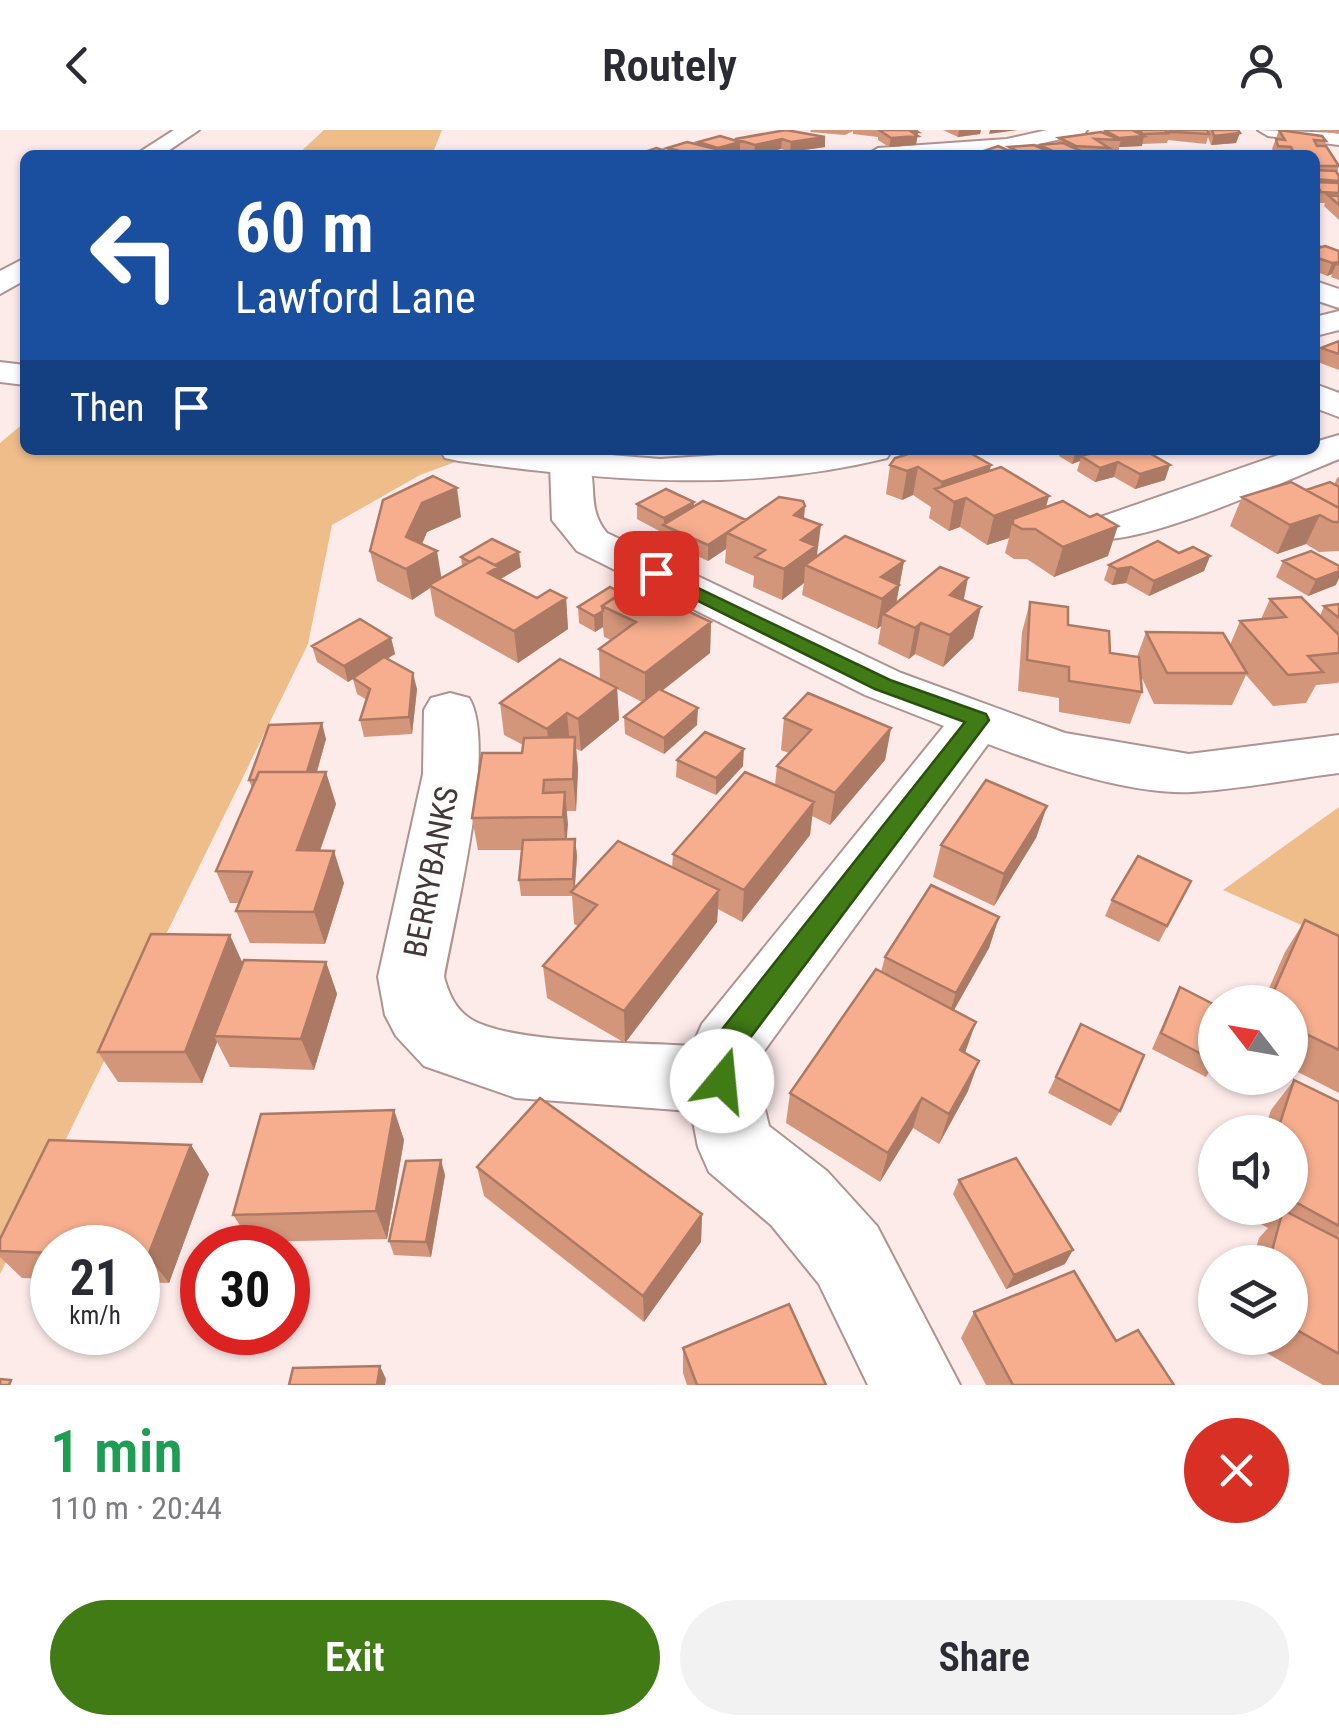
<!DOCTYPE html>
<html lang="en">
<head>
<meta charset="utf-8">
<style>
	:root { --surface:#fff; --page:#f2f2f3; --text:#2b2b33; --muted:#7c7c81; --accent:#407b15 }
	body { margin:0; font-family:"Roboto Condensed",sans-serif; background:var(--page); color:var(--text); height:100vh; display:flex; flex-direction:column; font-size:38px; white-space:nowrap }
	* { box-sizing:border-box; margin:0 }
	p { font-size:32px; color:var(--muted) }
	.icon { flex:none; width:55px; height:55px; fill:none; stroke:currentColor; stroke-width:2; stroke-linecap:round; stroke-linejoin:round }
	.map { position:relative; height:1255px; overflow:hidden }
	.drawer { display:flex; flex-direction:column; background:var(--surface); flex:1 }
	.drawer>* { flex:none }
	.hud { position:absolute; left:20px; top:20px; width:1300px; height:305px; border-radius:15px; box-shadow:0 2px 8px #0004; background:#1a4fa0; color:#fff; overflow:hidden }
	.needle { width:65px; rotate:301deg }
	.tools { position:absolute; left:1198px; top:855px; display:grid; gap:20px }
	.tools a { display:grid; place-items:center; width:110px; height:110px; border-radius:50%; background:var(--surface); box-shadow:0 2px 8px #0004; font-size:50px }
	.speed { position:absolute; left:30px; top:1095px; display:flex; gap:20px; font-size:50px; font-weight:700; text-align:center }
	.speed>* { display:grid; place-content:center; width:130px; height:130px; border-radius:50%; background:var(--surface); box-shadow:0 2px 8px #0004; line-height:1 }
	.speed small { font-size:25px; font-weight:400 }
	.speed .limit { border:15px solid #d22; background:#fff; color:#111 }
	.pin { position:absolute; display:grid; place-items:center; width:85px; height:85px; color:#fff; margin:-42px; border-radius:20px; box-shadow:0 5px 15px #0006 }
	.me { position:absolute; width:110px; margin:-55px; rotate:17deg; stroke-linejoin:round; filter:drop-shadow(0 0 8px #0008) }
	.turn { display:flex; align-items:center; gap:35px; height:210px; padding:0 50px; font-size:45px }
	.turn .icon { width:130px; height:130px; stroke-width:2.5 }
	.turn b { display:block; font-size:70px; line-height:85px }
	.then { display:flex; align-items:center; height:95px; padding:0 50px; background:#0003; gap:20px; font-size:38px }
	.round { display:grid; place-items:center; flex:none; width:105px; height:105px; border-radius:52px; background:var(--page) }
	.headline { display:flex; align-items:center; justify-content:space-between; height:170px; padding:0 50px }
	h1 { font-size:60px; font-weight:600; line-height:75px; color:#1e9e55 }
	.button { display:flex; gap:20px; margin-top:auto; padding:20px 50px }
	.button a { flex:1; height:115px; border-radius:60px; background:var(--accent); color:#fff; font-size:40px; font-weight:600; line-height:115px; text-align:center }
	.button a+a { background:var(--page); color:var(--text) }
	header { display:flex; justify-content:space-between; align-items:center; height:130px; padding:0 50px; background:var(--surface); font-size:45px; font-weight:600 }
	.map>svg:first-child { display:block }
	.green { fill:#eebd8a }
	.lines { fill:none; stroke-linecap:round; stroke-linejoin:round }
	.street-casing { stroke:#af9392; stroke-width:4 }
	.secondary-casing { stroke:#af9392; stroke-width:4 }
	.highway-casing { stroke:#af9392; stroke-width:4 }
	.street { fill:#fff; fill-rule:evenodd }
	.secondary { fill:#fff; fill-rule:evenodd }
	.highway { fill:#fff; fill-rule:evenodd }
	.wall { fill:#d4967b }
	.shaded-wall { fill:#ac7a64 }
	.building { fill:#f6ae8f; stroke:#ac7a64; stroke-width:2.5 }
	.route { fill:#407b15; stroke:#2a500e; stroke-width:2.5 }
	.labels { text-anchor:middle; stroke-width:10; stroke-linejoin:round; paint-order:stroke }
	.near-street-label { font-size:32px; fill:#433837; stroke:#fdfdfd }
</style>
</head>
<body>
<header><svg class="icon" aria-label="back" viewBox="0 0 24 24"><path d="M15 5l-7 7 7 7"/></svg>Routely<svg class="icon" aria-label="person" viewBox="0 0 24 24"><circle cx="12" cy="8" r="4"/><path d="M4 21q1-7 8-7t8 7"/></svg></header>
<div class="map">
<svg width="1339" height="1255" viewBox="0 0 1339 1255">
	<rect width="100%" height="100%" fill="#fdebea"/>
	<path class="green" d="M324,0H442L432,25H297Z
		M25,292V320H407L466,328L420,345L332,395L308,514L0,1144V313Z
		M1339,677V812L1223,760Z"/>
	<g class="lines">
		<g class="street-casing">
			<path id="street" d="M1047,0H1087L1084,4L1007,21L867,25L878,18L1007,9Z
				M1258,0L1339,3V15L1268,6Z
				M1315,151L1339,159V178L1315,170Z
				M1315,254L1339,263V287L1315,278Z
				M1339,305V329C1289,349 1137,419 1092,408L1086,399L1092,390L1293,320H1315V312Z
				M570,322L584,326C601,351 584,376 607,403L901,543L1065,603L1189,624L1339,605V643C1291,649 1241,659 1192,662C1130,665 1046,636 988,614L761,925L758,951L769,996L827,1041L877,1096L960,1255H868L819,1154L771,1095L709,1042L698,1017L691,981L516,968L424,936L396,906L385,885L378,847L423,644L424,580L431,568L450,563L469,568C498,614 454,789 444,847C449,865 456,881 474,891C519,914 637,912 692,916L702,894L944,596L865,565L577,421L552,390L550,334L556,326Z"/>
		</g>
		<g class="secondary-casing">
			<path id="secondary" d="M1339,181V200L1315,206V187Z
				M0,232L25,235V255L0,252Z
				M440,320H549L660,329L792,320H892L887,328C741,364 605,350 459,331L445,328Z"/>
		</g>
		<g class="highway-casing">
			<path id="highway" d="M174,0H199L162,25H135Z
				M25,128V150L0,164V141Z"/>
		</g>
		<use href="#street" class="street"/>
		<use href="#secondary" class="secondary"/>
		<use href="#highway" class="highway"/>
	</g>
	<path class="wall" d="M811,0H915L918,2L916,15L889,17L878,10V7L853,4V1L845,5L810,2Z
		M943,0H981L980,4L958,7Z
		M1104,0H1164L1166,1L1167,0H1207L1208,3L1209,0H1238L1236,13L1211,15L1208,7L1206,14L1168,10L1167,13L1142,14V16L1119,17V20H1109L1108,25H980L981,22L1008,21L1009,17H1039V15L1058,13L1059,8L1103,3Z
		M1279,0L1326,11L1324,16L1339,34L1337,44L1339,46V90L1324,76L1325,73H1317L1315,69V25H1275L1272,19Z
		M1320,0H1339V4L1320,1Z
		M825,7V17L790,22L781,19L754,25L740,20V22L728,25H645V22H667V18L698,15V12L735,11V9Z
		M1315,111L1323,117L1339,121V150L1331,147L1332,144L1327,146L1315,141Z
		M1339,211V240L1315,231L1321,218Z
		M1061,320H1144L1165,350L1135,359L1114,347L1095,352L1077,341L1080,331L1072,334L1059,326Z
		M890,335L990,341L1046,377L1108,426L1054,447L1027,429H1014L1005,423L1009,408L987,415L960,397L949,401L929,388L931,377L913,365L902,370L886,364Z
		M1339,347V421L1319,422L1306,414L1277,424L1230,396L1242,367L1306,360L1334,355L1337,348Z
		M694,372V376L746,390L805,376L804,388L817,425L814,428L904,431L896,473L963,470L981,477L973,508L943,537L915,524L909,529L878,514L881,496L877,499L802,465L804,453L782,470L753,457L754,446L725,433L726,419L708,431L663,410V403L637,389V374Z
		M461,387L427,402L422,414L442,448L462,436L461,427L521,437L501,449L537,468H566L568,499L518,533L435,486L430,458L412,470L377,451L370,421Z
		M1179,423L1210,426L1204,441L1149,466L1126,453L1112,455L1104,450L1109,435Z
		M1283,431L1336,455L1308,466L1276,447Z
		M622,463L711,492L710,523L662,561L697,595L664,624L625,604L624,587L642,572L617,559L619,590L581,621L576,619L578,639L576,681H567V709H575L577,726L575,758L672,738L673,724L775,655L777,636L789,623L781,620L784,588L891,598L885,630L830,695L812,686L810,705L742,792L718,779L717,792L625,913L547,868L543,836L578,796L574,794L572,766H521L519,750L522,720H478L472,688L522,623L523,615L504,605L500,573L600,550L599,519L611,510L604,507L603,497L595,502L579,493L578,477Z
		M1270,469L1320,486L1324,476L1339,474V551L1338,553L1316,555L1306,573L1273,576L1246,545L1232,575L1154,574L1141,546L1142,562L1130,594L1059,582V568L1018,561L1022,502L1030,472L1110,523L1137,527L1146,502L1230,515L1240,491L1261,489Z
		M391,508L395,524L387,529L417,559L412,604L364,607L360,590L367,570L357,564L353,549L348,552L317,532L312,516Z
		M326,609L317,642L336,674L320,721L344,753L325,814L250,813L236,781L239,773H230L216,741L252,658L249,650Z
		M677,630L743,636L716,665L676,647Z
		M1047,676L1036,708L994,776L933,747L941,715Z
		M1191,751L1159,812L1105,786L1112,770Z
		M999,787L989,818L954,880L965,923L968,961L939,1014L913,998L880,1052L786,993L790,963L881,842L885,827Z
		M1305,790L1339,806V963L1290,938V872H1263L1285,822Z
		M326,832L337,864L314,940L230,937L217,912L202,953L118,952L98,922L243,833Z
		M1180,857L1215,875V932L1206,947L1152,919L1172,874Z
		M1081,894L1120,981L1111,996L1048,963Z
		M1294,950L1339,972V1255H1323L1240,1208H1290V1132H1252L1259,1108L1268,1098L1237,1081L1239,1078H1290V1002H1264L1271,980Z
		M394,980L404,1010L387,1109L251,1112L233,1085Z
		M191,1015L209,1044L169,1153L138,1152V1118H52V1149L22,1148L0,1127V1109Z
		M477,1037L702,1084L701,1112L644,1192L484,1066Z
		M445,1045L431,1127L394,1125L389,1111Z
		M959,1050L1065,1134L1006,1159L953,1064Z
		M974,1182L1116,1211L1174,1255H986L961,1208Z
		M683,1218L826,1255H687L683,1243Z"/>
	<path class="shaded-wall" d="M959,0H981L980,4L958,7Z
		M990,0H1018L989,4Z
		M912,2H918L916,15L889,17L891,8Z
		M1240,3L1236,13L1211,15L1214,6Z
		M1144,6L1142,16L1119,17L1121,10H1118L1119,8Z
		M825,7V17L790,22L791,12Z
		M782,9L781,19L754,25L755,15Z
		M740,12V22L728,25H703L718,21V18Z
		M1081,21L1080,25H1056L1057,23Z
		M1339,132V136L1336,135L1332,144L1327,146L1332,133Z
		M1076,320H1116L1081,326L1080,331L1072,334Z
		M1118,332L1114,347L1095,352L1100,338Z
		M991,335L985,363L966,368L960,397L949,401L954,372L940,362L942,352Z
		M1170,335L1165,350L1135,359L1140,344Z
		M918,337L913,365L902,370L907,341Z
		M457,358L461,387L427,402L413,435L437,421L442,451L429,455L430,458L412,470L406,439V407L422,373Z
		M1049,366L1041,396L1013,389L1009,408L987,415L994,386Z
		M694,372V387L664,396V388Z
		M805,376L802,406L794,385Z
		M1320,385L1306,414L1277,424L1290,395Z
		M821,395L817,425L814,427L813,438L805,435L804,453L782,470L784,439L801,410Z
		M1118,396L1108,426L1054,447L1063,417Z
		M727,403L726,419L708,431V415Z
		M519,422L521,437L500,449L492,473L487,440Z
		M1210,426L1204,441L1149,466L1154,451Z
		M904,431L894,485L883,484L881,496L877,499L882,469L881,447Z
		M1131,437L1126,453L1112,455L1117,439Z
		M1339,441V448L1336,455L1308,466L1316,450Z
		M968,448L962,479L950,465Z
		M566,468L568,499L518,533L514,501Z
		M981,477L973,508L943,537L950,505Z
		M603,481V497L595,502L594,486Z
		M711,492L710,523L645,574V543Z
		M921,493L915,524L909,529L915,498Z
		M391,508L395,524L348,552L344,536Z
		M413,543L417,559L412,604L409,587Z
		M617,558L619,590L581,621L578,589Z
		M698,578L697,595L664,624V608Z
		M567,583L570,615L550,631L547,599Z
		M322,593L326,609L310,665L305,648Z
		M891,598L885,630L830,695L835,663Z
		M575,607L578,639L576,681L573,649Z
		M744,619L743,636L716,665V648Z
		M326,642L336,674L309,752L297,720Z
		M565,662L568,694L566,719L563,687Z
		M814,672L810,705L742,792L744,760Z
		M1047,676L1036,708L994,776L1004,744Z
		M575,709L577,726L574,765L573,749Z
		M334,721L344,753L325,814L314,782Z
		M719,760L717,792L625,913L624,881Z
		M999,787L989,818L946,894L956,863Z
		M230,805L244,836L214,906L217,912L202,953L185,922Z
		M326,832L337,864L314,940L301,909Z
		M976,892L965,923L960,920Z
		M979,931L968,961L939,1014L949,984Z
		M922,968L913,998L880,1052L888,1023Z
		M394,980L404,1010L387,1109L376,1081Z
		M191,1015L209,1044L169,1153L148,1126Z
		M441,1030L445,1045L431,1127L426,1112Z
		M702,1084L701,1112L644,1192L643,1166Z
		M1073,1120L1065,1134L1006,1159L1014,1145Z
		M380,1236L386,1249L385,1255H377Z"/>
	<path class="building" d="M786,0L825,7L791,12L782,9L755,15L735,9Z
		M879,0H915L918,2H912L918,6L891,8Z
		M1104,0H1132L1144,6L1119,8Z
		M1138,0H1164L1170,3L1143,4Z
		M1170,0H1207L1209,4L1171,2Z
		M1212,0H1238L1240,3L1214,6Z
		M1279,0L1322,6L1326,11L1314,10L1317,16H1326L1339,36H1315V25H1295L1291,17L1278,16L1276,9L1285,10Z
		M1101,2L1121,10L1095,9L1109,18L1076,16L1059,8Z
		M720,6L740,12L718,18L698,12Z
		M687,12L720,20L703,25H697L667,18Z
		M1063,13L1081,21L1057,23L1039,15Z
		M1034,15L1052,23L1025,25L1009,17Z
		M998,16L1019,25H987L981,22Z
		M656,18L679,25H650L654,24L645,22Z
		M1315,40L1336,41L1339,46V51L1315,49Z
		M1315,52L1339,53V63L1321,62Z
		M1328,65L1339,66V75Z
		M1325,116L1339,121V132L1332,133L1315,127V119Z
		M1339,211V224L1321,218Z
		M921,320H965L991,335L942,352L918,337L907,341L890,335L895,328Z
		M1103,320H1144L1170,335L1140,344L1118,332L1100,338L1081,326Z
		M1001,337L1049,366L994,386L966,368L954,372L935,359Z
		M433,346L457,358L422,373L406,407L437,421L406,439L370,421L383,370Z
		M1291,352L1339,378V392H1333L1320,385L1290,395L1242,367Z
		M1330,352L1339,357V378L1306,360Z
		M666,359L694,372L664,388L637,374Z
		M779,367L803,371L805,376L794,385L821,395L801,410L816,416L784,439L755,427L765,420L727,403Z
		M703,371L746,390L708,415L663,395Z
		M1063,371L1090,387L1097,384L1118,396L1063,417L1035,399H1022L1013,394V389Z
		M845,406L904,431L881,447L899,455L882,469L805,435Z
		M492,409L519,422L495,435L479,427L470,432L461,427Z
		M1158,411L1179,423L1193,417L1210,426L1154,451L1131,437L1117,439L1109,435Z
		M1311,421L1339,436V441L1316,450L1283,431Z
		M479,427L498,437L488,443L537,468L550,460L566,468L514,501L429,455Z
		M940,437L968,448L950,465L981,477L950,505L921,493L915,498L883,484Z
		M633,455L711,492L645,543L599,519L636,492L602,476Z
		M610,457L622,463L602,476L603,481L594,486L578,477Z
		M1301,467L1339,505V523L1308,526L1323,542L1288,545L1240,491L1286,487L1270,469Z
		M1030,472L1068,477V495L1109,501L1110,523L1139,527L1142,562L1069,551V537L1027,530Z
		M1339,474V488L1324,476Z
		M360,489L391,508L344,536L312,516Z
		M1146,502L1223,503L1247,543H1167Z
		M384,527L413,543L409,587L360,590L370,559L353,548Z
		M560,529L617,558L578,589L567,583L547,599L500,573Z
		M659,559L698,578L664,608L624,587Z
		M808,563L891,598L835,663L777,636L811,600L784,588Z
		M322,593L307,642H259L256,650H249L269,595Z
		M705,602L744,619L716,648L677,630Z
		M575,607L573,649L544,650L543,663L565,662L563,687L472,688L482,623H522L524,608Z
		M259,642H326L297,720L334,721L314,782L236,781L252,742L216,741Z
		M745,642L814,672L744,760L673,724Z
		M986,650L1047,676L1004,744L941,715Z
		M575,709L573,749L519,750L523,710Z
		M618,711L719,760L624,881L543,836L597,775L571,762Z
		M1138,726L1191,751L1167,796L1112,770Z
		M931,755L999,787L956,863L885,827Z
		M1305,790L1339,806V920L1290,896V872H1269Z
		M151,804L230,805L185,922H98Z
		M244,830L326,832L301,909L214,906Z
		M876,839L976,892L960,920L979,931L949,984L922,968L888,1023L790,963Z
		M1180,857L1215,875V931L1161,903Z
		M1081,894L1144,925L1120,981L1056,947Z
		M1294,950L1339,972V1096L1290,1069V1002H1277Z
		M540,968L702,1084L643,1166L477,1037Z
		M394,980L376,1081L233,1085L261,984Z
		M49,1010L191,1015L148,1126H138V1118H52V1123L0,1121V1109Z
		M1016,1028L1073,1120L1014,1145L959,1050Z
		M441,1030L426,1112L389,1111L406,1031Z
		M1283,1080L1339,1109V1224L1290,1196V1132H1269Z
		M1074,1141L1116,1211L1138,1200L1174,1255H1013L974,1182Z
		M789,1174L826,1255H697L683,1218Z
		M380,1236L377,1255H289L293,1238Z
		M0,1249L11,1250L9,1255H0Z"/>
	<path class="route" d="M656,438L890,550L986,584L989,590L741,920L732,961L722,965L711,961L706,951L716,907L965,592L875,559L650,447L647,443Z"/>
	<g class="labels">
		<g class="near-street-label">
			<text transform="translate(431 742) rotate(-79)" y="11">BERRYBANKS</text>
		</g>
	</g>
</svg>
<div class="tools">
<a><svg class="needle" viewBox="-14 -14 28 28"><path d="M0-13l5 13h-10z" fill="#e53935"/><path d="M0 13l5-13h-10z" fill="#7c7c81"/></svg></a>
<a><svg class="icon" aria-label="sound" viewBox="0 0 24 24"><path d="M4 9h4l5-4v14l-5-4H4zM17 9q2 3 0 6"/></svg></a>
<a><svg class="icon" aria-label="layers" viewBox="0 0 24 24"><path d="M12 4l9 5-9 5-9-5zM3 14l9 5 9-5"/></svg></a>
</div>
<div class="speed"><div>21<small>km/h</small></div><div class="limit">30</div></div>
<div class="pin" style="left:656px;top:443px;background:#d93025"><svg class="icon" aria-label="arrive" viewBox="0 0 24 24"><path d="M6 21V4h12l-3 4 3 4H6"/></svg></div>
<svg class="me" style="left:722px;top:951px" viewBox="-20 -20 40 40"><circle r="19" fill="#fff"/><path d="M0-13L10 11 0 6-10 11z" fill="#407b15"/></svg>
<div class="hud">
<div class="turn"><svg class="icon" aria-label="left" viewBox="0 0 24 24"><path d="M17 20v-9H6M10 6l-5 5 5 5"/></svg><div><b>60 m</b>Lawford Lane</div></div>
<div class="then">Then<svg class="icon" aria-label="arrive" viewBox="0 0 24 24"><path d="M6 21V4h12l-3 4 3 4H6"/></svg></div>
</div>
</div>
<section class="drawer">
<div class="headline"><div><h1>1 min</h1><p>110 m · 20:44</p></div><a class="round" style="background:#d93025;color:#fff"><svg class="icon" aria-label="close" viewBox="0 0 24 24"><path d="M6 6l12 12M18 6L6 18"/></svg></a></div>
<div class="button"><a>Exit</a><a>Share</a></div>
</section>
</body>
</html>
